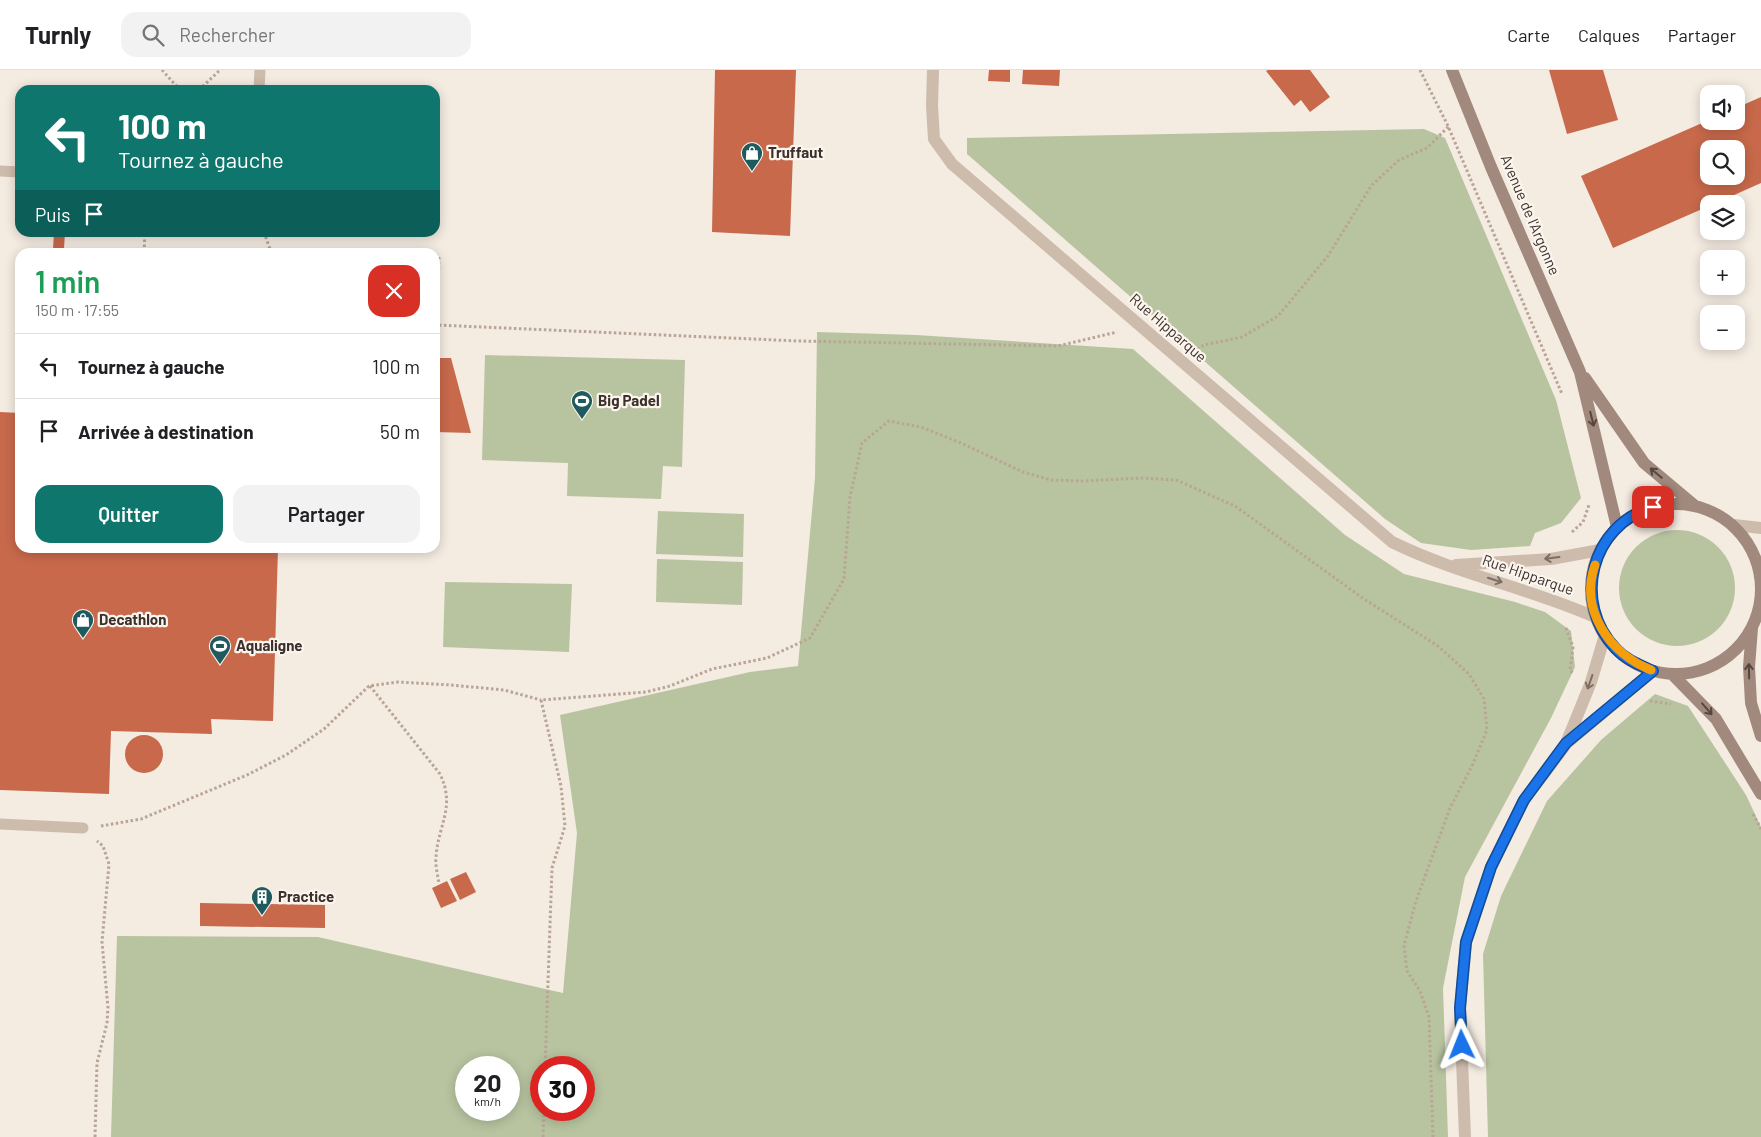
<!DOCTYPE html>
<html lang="fr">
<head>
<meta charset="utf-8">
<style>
	:root { --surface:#fff; --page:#f2f2f2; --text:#202124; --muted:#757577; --line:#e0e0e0; --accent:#0f766e }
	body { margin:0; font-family:Barlow,sans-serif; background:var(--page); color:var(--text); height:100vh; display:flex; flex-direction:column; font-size:19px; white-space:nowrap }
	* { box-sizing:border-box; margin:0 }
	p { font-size:16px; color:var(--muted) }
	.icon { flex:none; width:28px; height:28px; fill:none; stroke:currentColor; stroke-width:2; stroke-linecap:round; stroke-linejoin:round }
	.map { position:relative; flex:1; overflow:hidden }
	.sheet { position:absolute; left:15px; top:178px; width:425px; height:305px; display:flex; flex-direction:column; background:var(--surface); border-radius:15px; box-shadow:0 2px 12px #0003 }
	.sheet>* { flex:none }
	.guide { position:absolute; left:15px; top:15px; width:425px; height:152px; border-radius:15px; box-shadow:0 2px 12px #0003; background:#0f766e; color:#fff; overflow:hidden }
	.fabs { position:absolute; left:1700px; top:15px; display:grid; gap:10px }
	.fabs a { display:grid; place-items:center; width:45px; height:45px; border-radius:10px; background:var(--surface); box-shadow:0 2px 12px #0003; font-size:25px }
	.speed { position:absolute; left:455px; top:986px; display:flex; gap:10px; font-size:25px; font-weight:700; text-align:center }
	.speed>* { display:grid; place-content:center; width:65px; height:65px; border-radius:50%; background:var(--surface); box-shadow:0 2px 12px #0003; line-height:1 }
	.speed small { font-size:12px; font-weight:400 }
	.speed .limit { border:8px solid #d22; background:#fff; color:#111 }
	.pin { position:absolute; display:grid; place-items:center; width:42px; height:42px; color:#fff; margin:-21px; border-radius:10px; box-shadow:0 2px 8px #0006 }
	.me { position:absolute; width:55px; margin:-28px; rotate:358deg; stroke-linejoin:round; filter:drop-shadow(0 0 4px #0008) }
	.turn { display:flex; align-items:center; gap:18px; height:105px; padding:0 20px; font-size:22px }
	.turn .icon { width:65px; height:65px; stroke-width:2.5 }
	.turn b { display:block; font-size:35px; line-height:42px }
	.then { display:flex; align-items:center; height:48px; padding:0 20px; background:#0003; gap:10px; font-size:19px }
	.round { display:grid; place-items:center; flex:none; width:52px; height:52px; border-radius:15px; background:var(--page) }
	.headline { display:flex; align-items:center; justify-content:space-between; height:85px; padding:0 20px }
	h1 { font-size:30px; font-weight:600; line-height:38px; color:#1e9e55 }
	.action { display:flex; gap:10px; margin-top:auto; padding:10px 20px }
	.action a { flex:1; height:58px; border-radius:15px; background:var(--accent); color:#fff; font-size:20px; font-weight:600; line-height:58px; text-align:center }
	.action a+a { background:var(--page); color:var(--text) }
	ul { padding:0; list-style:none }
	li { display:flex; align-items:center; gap:15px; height:65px; padding:0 20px; border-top:1px solid var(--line) }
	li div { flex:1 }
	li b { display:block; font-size:19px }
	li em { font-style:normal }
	header { display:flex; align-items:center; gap:30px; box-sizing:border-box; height:70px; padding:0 25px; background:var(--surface); border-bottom:1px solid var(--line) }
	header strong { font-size:24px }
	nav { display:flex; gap:28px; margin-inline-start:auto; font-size:18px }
	.search { width:350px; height:45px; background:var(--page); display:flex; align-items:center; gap:12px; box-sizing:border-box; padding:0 18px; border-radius:15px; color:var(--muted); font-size:19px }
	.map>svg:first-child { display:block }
	.green { fill:#b8c4a0; fill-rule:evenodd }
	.building { fill:#c8694b; fill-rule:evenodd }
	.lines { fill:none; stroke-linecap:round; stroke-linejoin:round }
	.path { stroke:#b9a596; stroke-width:3; stroke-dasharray:2.5 2.5; stroke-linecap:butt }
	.service { stroke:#cdbbac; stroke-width:11 }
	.minor { stroke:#cdbbac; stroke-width:12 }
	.secondary { stroke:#a18a7d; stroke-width:12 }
	.oneway { stroke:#544640 }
	.oneway2 { stroke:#7d6f65 }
	.route-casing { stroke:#114b97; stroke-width:12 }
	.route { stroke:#1a73e8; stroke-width:9 }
	.slow { stroke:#f59e0b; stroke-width:9 }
	.labels { text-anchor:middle; stroke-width:4.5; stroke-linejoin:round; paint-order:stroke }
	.poi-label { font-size:15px; font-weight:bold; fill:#3b302b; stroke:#fbf5ee; text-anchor:start }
	.street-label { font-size:15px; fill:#3b302b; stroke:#fbf5ee }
</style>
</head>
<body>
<header>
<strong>Turnly</strong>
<div class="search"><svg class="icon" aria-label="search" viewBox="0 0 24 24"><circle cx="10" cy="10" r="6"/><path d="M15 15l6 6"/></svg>Rechercher</div>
<nav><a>Carte</a><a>Calques</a><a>Partager</a></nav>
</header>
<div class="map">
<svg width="1761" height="1067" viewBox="0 0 1761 1067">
	<rect width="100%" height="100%" fill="#f4ebe1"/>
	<path class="green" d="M1424,59L1445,68L1556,330L1581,428L1561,453L1535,463L1530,476L1471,480L1421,473L1385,449L967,84V68Z
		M817,262L916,265L1133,279L1345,465L1404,504L1515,532L1545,542L1571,561L1575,597L1551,648L1465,807L1443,918L1448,1067H111L117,866L318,867L563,923L577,763L560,645L750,602L798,596L815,408ZM466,998H509V1040H466ZM541,998H584V1040H541Z
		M485,285L685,290L682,397L663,396L661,429L567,426L568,393L482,390Z
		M658,441L744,444L743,487L656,484Z
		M1619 518a58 58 0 1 1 116 0a58 58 0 1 1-116 0Z
		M657,489L743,492L742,535L656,532Z
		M445,512L572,514L569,582L443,577Z
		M1655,624L1688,636L1746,725L1761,757V1067H1488L1483,884L1501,826L1547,731L1601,670Z"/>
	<path class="building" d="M715,0H796L790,166L712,162Z
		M989,0H1010V12L988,11Z
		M1023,0H1060L1059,16L1022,14Z
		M1268,0H1310L1330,27L1310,42L1301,30L1294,36L1266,1Z
		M1549,0H1603L1618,50L1567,64Z
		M1761,27V113L1714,134H1709V136L1613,178L1581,106L1709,50L1736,51V38ZM1709,79H1736V106H1709Z
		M54,162H65L64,179H53Z
		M435,288H451L471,363L435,362Z
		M0,342L20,343V478H278L273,651L211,649L212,664L111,661L109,724L0,720Z
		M125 684a19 19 0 1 1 38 0a19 19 0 1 1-38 0Z
		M466,802L476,822L460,830L450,809Z
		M447,811L457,831L441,838L432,818Z
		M200,833L325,835V858L200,856Z"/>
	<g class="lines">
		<path class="path" d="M162,0L180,20
			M1420,0L1448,56L1562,324
			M199,20L220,0
			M264,162L271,182
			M144,182L145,162
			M435,186H439L437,255L798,271L1058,276L1117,262
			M1197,279L1204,275L1242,267L1278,246L1328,186L1371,116L1399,90L1427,78L1449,56
			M1572,462L1583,452L1589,435
			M1566,558L1573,577L1570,601L1574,603
			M370,616L440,704C456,737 438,755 436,787C435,796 438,806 439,814
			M1650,631L1671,634
			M1753,744L1761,759
			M101,756L141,749L247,705L286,685L324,659L369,616L398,612L451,615L504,620L541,630
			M545,998L552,798L565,756L561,716L541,630L646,622L670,616L712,599L767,588L810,568L844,509L850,427L862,373L889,351L921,357L961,373L1023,402L1051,410L1082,411L1142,408L1176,410L1235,436L1364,529L1438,576L1469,604L1484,629L1487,660L1472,696L1450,738L1416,831L1404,875L1407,901L1420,921L1429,947L1433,1067
			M95,1067L97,993L107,953L108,938L102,872L109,794L103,776L97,771
			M543,1067L544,1040"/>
		<path class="service" d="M259,20L260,0
			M0,101L20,102
			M0,754L83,758"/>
		<path class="minor" d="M933,0L932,36L934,69L952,94L1392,472C1457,504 1529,518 1595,547
			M1734,455L1761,458
			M1456,495L1551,489L1600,480
			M1760,532L1761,531
			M1567,671L1591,612L1605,565
			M1465,1067L1460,938L1466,872L1491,797L1524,730L1567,673L1653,601"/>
		<path class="secondary" d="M1452,0L1491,97L1580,302L1617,457
			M1585,308L1644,393L1694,435
			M1591 519a85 85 0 1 1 170 0a85 85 0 1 1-170 0Z
			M1752,558L1749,597L1751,633L1761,666
			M1672,604L1716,649L1761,724"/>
	</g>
	<defs><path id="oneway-shaft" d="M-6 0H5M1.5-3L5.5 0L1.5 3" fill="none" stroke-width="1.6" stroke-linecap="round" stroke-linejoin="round" transform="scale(1.25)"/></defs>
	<g class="oneway">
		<use href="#oneway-shaft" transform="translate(1592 349) rotate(76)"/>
		<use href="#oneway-shaft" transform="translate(1656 403) rotate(-140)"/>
		<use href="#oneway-shaft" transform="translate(1749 601) rotate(-91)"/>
		<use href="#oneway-shaft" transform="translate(1707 639) rotate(49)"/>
	</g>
	<g class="oneway2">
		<use href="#oneway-shaft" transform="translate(1552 488) rotate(173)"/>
		<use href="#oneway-shaft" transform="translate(1495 510) rotate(18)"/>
		<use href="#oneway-shaft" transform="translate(1590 612) rotate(109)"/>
	</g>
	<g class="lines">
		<g class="route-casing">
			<path id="route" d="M1462,975L1460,938L1466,872L1491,797L1524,730L1566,673L1653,601C1640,595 1626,590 1616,579C1572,533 1590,455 1653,437"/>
		</g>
		<use href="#route" class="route"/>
		<path class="slow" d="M1595,495C1579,540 1610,584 1651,600"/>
	</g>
	<defs>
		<g id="shop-pin" transform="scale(1.125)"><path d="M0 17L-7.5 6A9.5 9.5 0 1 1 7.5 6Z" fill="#1f5a5e" stroke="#fbf5ee"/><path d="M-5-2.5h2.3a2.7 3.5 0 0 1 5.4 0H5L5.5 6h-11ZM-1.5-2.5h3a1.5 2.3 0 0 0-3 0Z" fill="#fff"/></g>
		<g id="stadium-pin" transform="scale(1.125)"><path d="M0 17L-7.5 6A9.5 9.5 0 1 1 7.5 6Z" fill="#1f5a5e" stroke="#fbf5ee"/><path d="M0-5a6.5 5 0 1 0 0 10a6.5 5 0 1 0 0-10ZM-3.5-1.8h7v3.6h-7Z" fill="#fff"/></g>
		<g id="building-pin" transform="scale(1.125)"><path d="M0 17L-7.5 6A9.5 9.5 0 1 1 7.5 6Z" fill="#1f5a5e" stroke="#fbf5ee"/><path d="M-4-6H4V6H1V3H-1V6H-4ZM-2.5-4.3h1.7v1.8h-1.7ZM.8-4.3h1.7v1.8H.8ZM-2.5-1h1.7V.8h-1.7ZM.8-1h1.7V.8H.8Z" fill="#fff"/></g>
	</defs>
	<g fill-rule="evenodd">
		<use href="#shop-pin" x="752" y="83"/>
		<use href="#stadium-pin" x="582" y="331"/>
		<use href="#shop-pin" x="83" y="550"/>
		<use href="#stadium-pin" x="220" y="576"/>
		<use href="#building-pin" x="262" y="827"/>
	</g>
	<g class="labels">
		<g class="poi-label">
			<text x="768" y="88">Truffaut</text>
			<text x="598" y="336">Big Padel</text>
			<text x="99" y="555">Decathlon</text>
			<text x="236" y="581">Aqualigne</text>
			<text x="278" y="832">Practice</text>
		</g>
		<g class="street-label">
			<text transform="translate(1530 145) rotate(67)" y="5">Avenue de l'Argonne</text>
			<text transform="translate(1168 258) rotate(41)" y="5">Rue Hipparque</text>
			<text transform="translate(1528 505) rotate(19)" y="5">Rue Hipparque</text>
		</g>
	</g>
</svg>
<div class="fabs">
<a><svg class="icon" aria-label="sound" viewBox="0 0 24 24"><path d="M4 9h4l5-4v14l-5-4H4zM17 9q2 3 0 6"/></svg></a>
<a><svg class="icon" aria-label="search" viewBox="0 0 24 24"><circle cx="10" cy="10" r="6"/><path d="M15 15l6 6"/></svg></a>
<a><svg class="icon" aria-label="layers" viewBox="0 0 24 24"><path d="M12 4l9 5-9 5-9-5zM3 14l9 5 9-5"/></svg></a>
<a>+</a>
<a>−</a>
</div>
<div class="speed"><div>20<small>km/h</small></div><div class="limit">30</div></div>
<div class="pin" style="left:1653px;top:437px;background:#d93025"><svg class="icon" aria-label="arrive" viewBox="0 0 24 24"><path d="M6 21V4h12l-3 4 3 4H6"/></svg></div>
<svg class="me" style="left:1462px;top:975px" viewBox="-20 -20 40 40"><path d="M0-17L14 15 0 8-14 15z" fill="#1a73e8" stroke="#fff" stroke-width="4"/></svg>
<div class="guide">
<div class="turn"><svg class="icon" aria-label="left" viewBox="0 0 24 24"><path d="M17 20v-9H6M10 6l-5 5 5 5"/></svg><div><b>100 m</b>Tournez à gauche</div></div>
<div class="then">Puis<svg class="icon" aria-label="arrive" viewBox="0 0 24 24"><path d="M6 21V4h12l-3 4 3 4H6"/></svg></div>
</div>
<section class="sheet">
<div class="headline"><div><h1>1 min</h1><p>150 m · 17:55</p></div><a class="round" style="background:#d93025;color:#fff"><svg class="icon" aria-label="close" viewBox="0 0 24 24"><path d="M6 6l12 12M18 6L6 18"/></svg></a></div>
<ul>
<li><svg class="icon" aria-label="left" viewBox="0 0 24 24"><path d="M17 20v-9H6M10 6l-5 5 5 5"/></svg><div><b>Tournez à gauche</b></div><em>100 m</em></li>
<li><svg class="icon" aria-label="arrive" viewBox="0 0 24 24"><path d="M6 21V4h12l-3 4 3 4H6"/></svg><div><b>Arrivée à destination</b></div><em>50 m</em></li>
</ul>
<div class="action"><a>Quitter</a><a>Partager</a></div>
</section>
</div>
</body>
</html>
